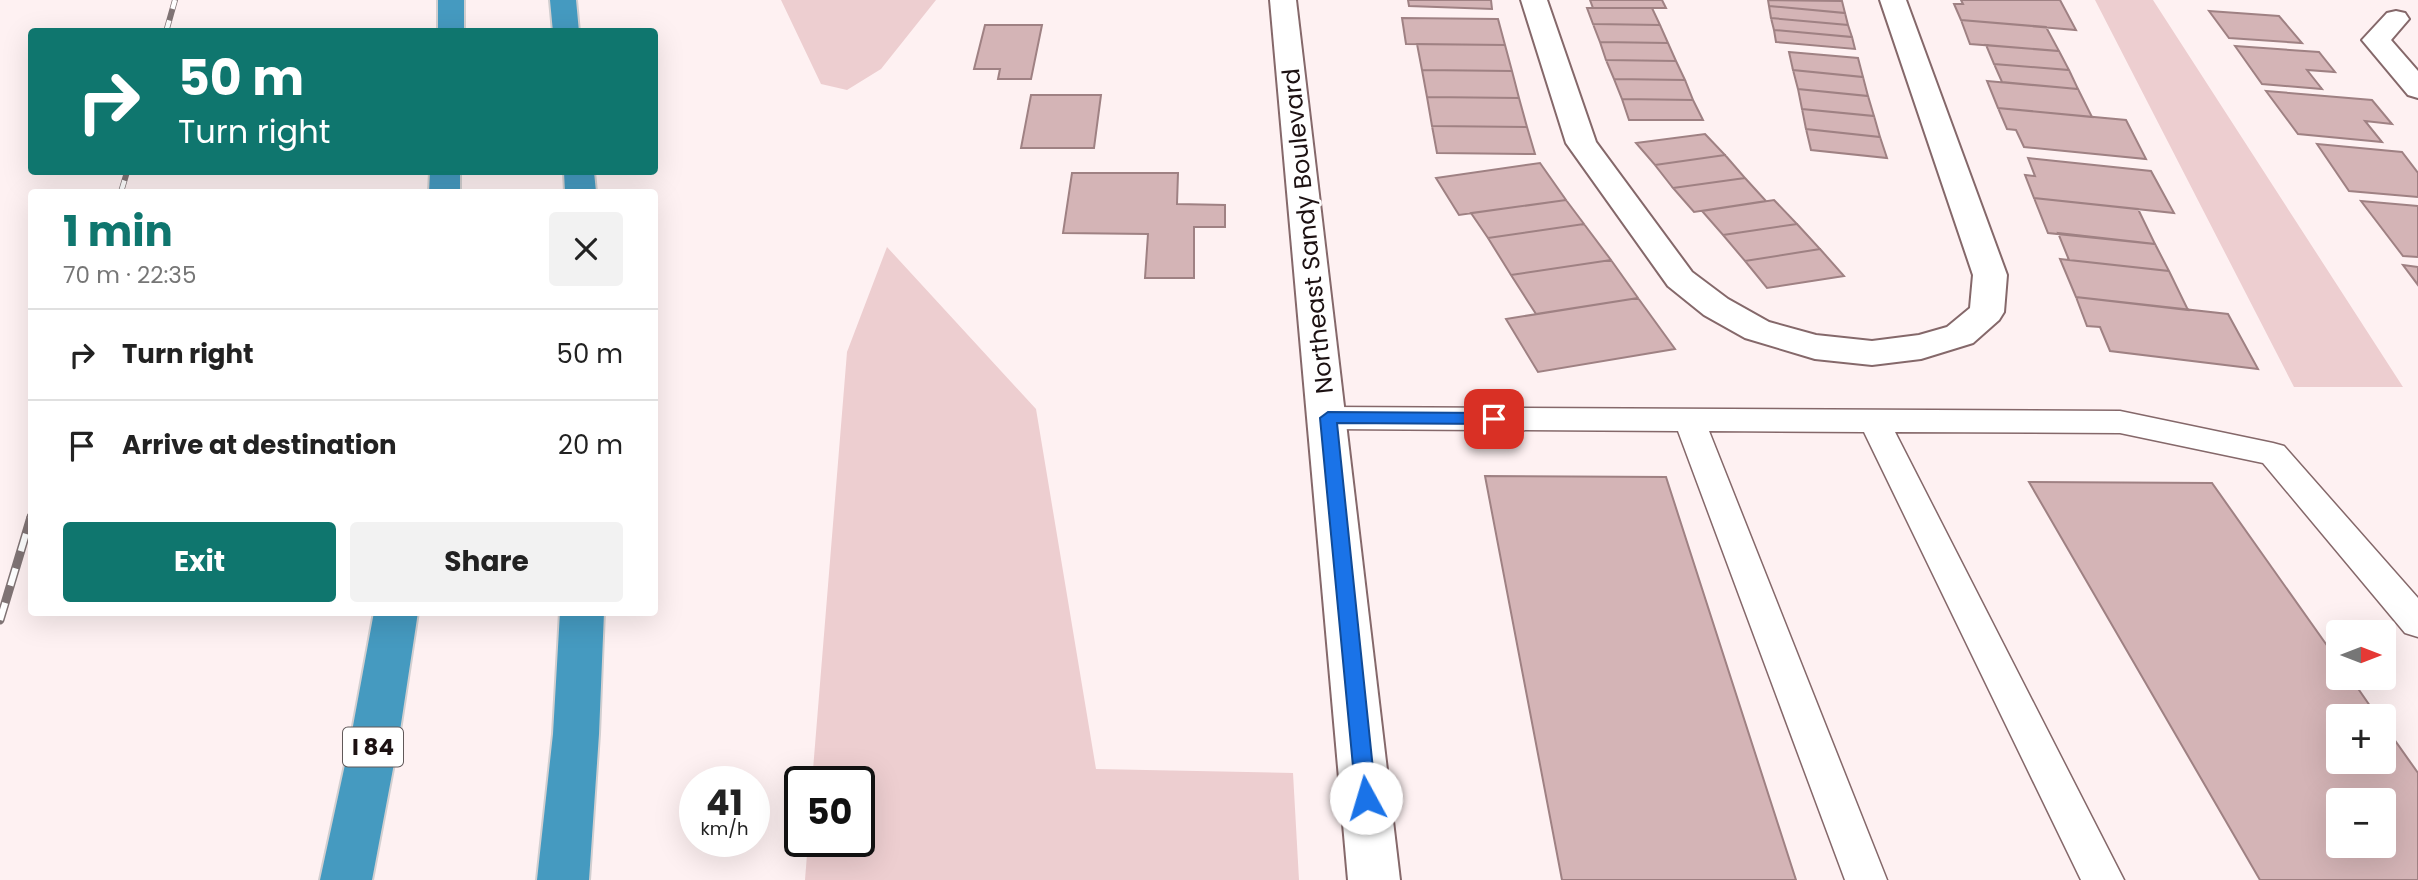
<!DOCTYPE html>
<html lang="en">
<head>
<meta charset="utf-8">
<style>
	:root { --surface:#fff; --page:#f2f2f2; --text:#222; --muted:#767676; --line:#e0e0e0; --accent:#0f766e }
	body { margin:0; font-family:Poppins,sans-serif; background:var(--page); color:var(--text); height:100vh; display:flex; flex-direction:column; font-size:26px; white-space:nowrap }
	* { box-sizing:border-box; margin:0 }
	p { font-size:23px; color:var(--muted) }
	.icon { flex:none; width:38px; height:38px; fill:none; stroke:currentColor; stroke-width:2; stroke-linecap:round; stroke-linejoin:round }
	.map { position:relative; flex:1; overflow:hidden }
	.details { position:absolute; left:28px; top:189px; width:630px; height:427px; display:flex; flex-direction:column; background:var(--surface); border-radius:7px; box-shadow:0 7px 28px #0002 }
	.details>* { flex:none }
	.hud { position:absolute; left:28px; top:28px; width:630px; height:147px; border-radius:7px; box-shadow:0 7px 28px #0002; background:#0f766e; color:#fff; overflow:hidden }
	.needle { width:46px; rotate:90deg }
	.fabs { position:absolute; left:2326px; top:620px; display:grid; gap:14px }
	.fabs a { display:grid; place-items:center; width:70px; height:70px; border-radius:7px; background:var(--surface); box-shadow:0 7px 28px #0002; font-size:35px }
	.speed { position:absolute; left:679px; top:766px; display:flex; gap:14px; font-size:35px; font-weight:700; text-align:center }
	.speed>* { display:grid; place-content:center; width:91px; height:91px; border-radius:50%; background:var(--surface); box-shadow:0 7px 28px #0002; line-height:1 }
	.speed small { font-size:18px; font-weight:400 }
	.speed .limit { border:4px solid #111; border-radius:10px; background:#fff; color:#111 }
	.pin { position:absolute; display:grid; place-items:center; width:60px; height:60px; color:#fff; margin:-30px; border-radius:14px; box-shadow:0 4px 10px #0006 }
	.me { position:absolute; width:77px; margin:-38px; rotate:354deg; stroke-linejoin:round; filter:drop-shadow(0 0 5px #0008) }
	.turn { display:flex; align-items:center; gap:24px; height:147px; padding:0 35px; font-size:32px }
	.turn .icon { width:91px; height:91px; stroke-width:2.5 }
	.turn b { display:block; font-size:49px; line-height:60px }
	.round { display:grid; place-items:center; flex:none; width:74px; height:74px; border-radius:7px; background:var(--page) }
	.summary { display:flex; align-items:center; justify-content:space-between; height:119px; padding:0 35px }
	h1 { font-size:42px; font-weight:700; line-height:52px; color:var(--accent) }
	.action { display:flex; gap:14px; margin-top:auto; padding:14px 35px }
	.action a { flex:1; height:80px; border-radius:7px; background:var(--accent); color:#fff; font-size:28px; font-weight:700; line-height:80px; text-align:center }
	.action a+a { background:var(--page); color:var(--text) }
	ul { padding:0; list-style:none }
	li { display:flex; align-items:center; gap:21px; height:91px; padding:0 35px; border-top:2px solid var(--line) }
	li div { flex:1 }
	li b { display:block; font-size:26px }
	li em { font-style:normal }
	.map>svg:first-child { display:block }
	.green { fill:#edced0 }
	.building { fill:#d4b4b6; stroke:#9f8183; stroke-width:2; fill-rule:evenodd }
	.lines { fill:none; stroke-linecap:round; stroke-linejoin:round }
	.lane-casing { stroke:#85686a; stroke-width:3 }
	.street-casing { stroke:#85686a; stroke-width:4 }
	.secondary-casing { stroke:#85686a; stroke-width:4 }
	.highway-casing { stroke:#d2cfd0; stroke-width:4 }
	.lane { fill:#fff; fill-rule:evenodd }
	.street { fill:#fff; fill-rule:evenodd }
	.secondary { fill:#fff; fill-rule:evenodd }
	.highway { fill:#459ac0; fill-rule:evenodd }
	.rail-far2-casing { stroke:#807475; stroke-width:6 }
	.rail-far1-casing { stroke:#807475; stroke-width:8 }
	.rail-casing { stroke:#807475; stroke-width:9 }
	.rail-far2 { stroke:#fff; stroke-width:4.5; stroke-dasharray:12; stroke-linecap:butt }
	.rail-far1 { stroke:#fff; stroke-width:5; stroke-dasharray:15; stroke-linecap:butt }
	.rail { stroke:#fff; stroke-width:6; stroke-dasharray:18; stroke-linecap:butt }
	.route { fill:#1a73e8; stroke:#114b97; stroke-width:2 }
	.labels { text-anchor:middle; stroke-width:5; stroke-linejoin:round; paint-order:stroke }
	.shield { fill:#fff; stroke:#605859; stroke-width:2 }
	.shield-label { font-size:23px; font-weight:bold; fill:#1c1112 }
	.street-label { font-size:24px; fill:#1c1112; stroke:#fff }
</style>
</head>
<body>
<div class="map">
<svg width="2418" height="880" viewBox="0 0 2418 880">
	<rect width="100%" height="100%" fill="#fef1f2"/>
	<path class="green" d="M781,0H936L881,69L847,90L821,84Z
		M2095,0H2153L2403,387H2294Z
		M887,247L1036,409L1096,769L1293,773L1299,880H805L808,842H859V782H812L847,352Z"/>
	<path class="building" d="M1408,0H1491L1492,9L1409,6Z
		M1590,0H1662L1666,8H1593Z
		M1768,0L1842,1L1845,13L1769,6Z
		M1961,0H2060L2076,30L1961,20L1954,4H1963Z
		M1769,6L1845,13L1848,25L1771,18Z
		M1587,8H1652L1660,25L1593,24Z
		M2209,11L2279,16L2302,43L2229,38Z
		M1402,18L1498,19L1505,45L1406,44Z
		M1771,18L1848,25L1852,37L1774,30Z
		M1961,20L2046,27L2059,51L1970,44Z
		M1593,24L1660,25L1668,43L1600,42Z
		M985,25H1042L1031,79H998L1000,69H974Z
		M1774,30L1852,37L1855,49L1776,42Z
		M1600,42L1668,43L1676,61L1606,60Z
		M1417,44L1505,45L1512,71L1422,70Z
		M1986,45L2059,51L2069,70L1994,64Z
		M2235,46L2319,52L2335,72L2307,70L2322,89L2262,84Z
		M1789,52L1858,58L1863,77L1793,70Z
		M1606,60L1676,61L1685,80L1614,79Z
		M1994,64L2069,70L2078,89L2002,82Z
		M1422,70L1512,71L1519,98L1427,97Z
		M1793,70L1863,77L1868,96L1798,89Z
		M1614,79L1685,80L1693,100L1622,99Z
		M1987,81L2078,89L2092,117L1998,108Z
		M1798,89L1868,96L1874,116L1802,109Z
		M2266,91L2372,100L2392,124L2365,121L2382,142L2298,134Z
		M1031,95H1101L1094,148H1021Z
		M1427,97L1519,98L1527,127L1432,126Z
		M1622,99L1693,100L1703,120H1629Z
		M1998,108L2126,120L2146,159L2024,147L2016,130L2007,129Z
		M1802,109L1874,116L1880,137L1806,129Z
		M1432,126L1527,127L1535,154L1437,153Z
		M1806,129L1880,137L1887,158L1811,150Z
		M1705,134L1725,155L1655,165L1636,143Z
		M2317,144L2402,152L2418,173V197L2349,191Z
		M1725,155L1745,178L1673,188L1655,165Z
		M2028,158L2151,171L2174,213L2034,198L2025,175L2035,176Z
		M1540,163L1566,200L1459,215L1436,178Z
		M1072,173H1178L1177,204L1225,205V227H1194V278H1145L1148,234L1063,233Z
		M1745,178L1766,201L1694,212L1673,188Z
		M2034,198L2138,209L2155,244L2048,233Z
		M1566,200L1584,224L1488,238L1471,213Z
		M1774,200L1797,224L1723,235L1702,211Z
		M2361,201L2418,206V257L2403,256Z
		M1584,224L1611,260L1511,275L1488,238Z
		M1797,224L1820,249L1745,261L1723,235Z
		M2058,233L2155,244L2169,271L2069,260Z
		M1820,249L1844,276L1767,288L1745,261Z
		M2060,259L2169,271L2188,310L2076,297Z
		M1611,260L1638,298L1536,314L1511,275Z
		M2403,265L2418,267V285Z
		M2076,297L2228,314L2258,369L2110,351L2100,327L2087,326Z
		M1638,298L1675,349L1538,372L1506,319Z
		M1485,476L1666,477L1796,880H1562Z
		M2029,482L2212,483L2338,661V677H2350L2377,716H2338V761H2384V725L2418,773V880H2260ZM2338,800H2384V845H2338Z"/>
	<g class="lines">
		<g class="lane-casing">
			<path id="lane" d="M1328,407L2120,411L2273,443L2284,446L2418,598V637L2405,633L2263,463L2120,433L1895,432L2124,880H2081L1864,432L1709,431L1887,880H1845L1678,431L1328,429L1317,426L1313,418L1317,410Z"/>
		</g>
		<g class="street-casing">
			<path id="street" d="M1521,0H1547L1596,142L1692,272L1728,299L1769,322L1816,335L1872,341L1919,335L1947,327L1970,308L1973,275L1880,0H1906L2007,275L2004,312L1999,320L1973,343L1921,359L1872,365L1815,359L1745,338L1704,315L1668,286L1566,143Z
				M2396,11L2405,13L2409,19L2391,40L2418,71V98L2408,95L2362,40L2387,13Z"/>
		</g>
		<g class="secondary-casing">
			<path id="secondary" d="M1270,0H1296L1400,880H1348Z"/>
		</g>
		<g class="highway-casing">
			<path id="highway" d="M438,0H464V32H438Z
				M550,0H576L579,32H553Z
				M430,172H460V192H429Z
				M564,172H594L596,192H565Z
				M374,612H418L399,737L372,880H320L351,737Z
				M560,612H604L599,734L589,880H537L553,734Z"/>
		</g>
		<use href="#lane" class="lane"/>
		<use href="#street" class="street"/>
		<use href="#secondary" class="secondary"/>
		<use href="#highway" class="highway"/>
		<g class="rail-far2-casing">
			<path id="rail-far2" d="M166,32L175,0
				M121,192L127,172"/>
		</g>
		<g class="rail-far1-casing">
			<path id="rail-far1" d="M30,519L32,514"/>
		</g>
		<g class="rail-casing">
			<path id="rail" d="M0,620L31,517"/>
		</g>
		<use href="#rail-far2" class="rail-far2"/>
		<use href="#rail-far1" class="rail-far1"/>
		<use href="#rail" class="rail"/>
	</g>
	<path class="route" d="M1328,412L1494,413L1502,419L1494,424L1337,423L1376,798L1373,805L1366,807L1359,805L1356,798L1320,418Z"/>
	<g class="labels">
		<rect class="shield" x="343" y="727.5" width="60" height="39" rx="5"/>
		<g class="shield-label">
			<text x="373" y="755">I 84</text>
		</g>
		<g class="street-label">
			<text transform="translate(1308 231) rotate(-96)" y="8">Northeast Sandy Boulevard</text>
		</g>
	</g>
</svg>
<div class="fabs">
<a><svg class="needle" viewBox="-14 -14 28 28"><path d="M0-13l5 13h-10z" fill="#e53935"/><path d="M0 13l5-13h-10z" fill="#767676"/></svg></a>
<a>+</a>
<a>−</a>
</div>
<div class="speed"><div>41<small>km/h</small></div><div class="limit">50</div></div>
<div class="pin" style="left:1494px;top:419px;background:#d93025"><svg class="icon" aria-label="arrive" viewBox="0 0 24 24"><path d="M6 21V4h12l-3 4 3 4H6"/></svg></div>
<svg class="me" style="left:1366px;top:798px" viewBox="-20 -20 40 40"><circle r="19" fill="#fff"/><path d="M0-13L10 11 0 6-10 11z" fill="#1a73e8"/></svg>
<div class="hud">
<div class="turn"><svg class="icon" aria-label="right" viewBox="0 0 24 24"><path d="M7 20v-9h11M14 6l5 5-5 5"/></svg><div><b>50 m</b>Turn right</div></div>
</div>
<section class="details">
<div class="summary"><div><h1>1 min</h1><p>70 m · 22:35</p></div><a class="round"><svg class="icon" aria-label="close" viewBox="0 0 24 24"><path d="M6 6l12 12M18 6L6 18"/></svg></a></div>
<ul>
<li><svg class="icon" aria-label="right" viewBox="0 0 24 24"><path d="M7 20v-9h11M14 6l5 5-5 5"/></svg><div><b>Turn right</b></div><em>50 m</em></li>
<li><svg class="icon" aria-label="arrive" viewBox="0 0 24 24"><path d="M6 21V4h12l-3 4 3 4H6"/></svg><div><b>Arrive at destination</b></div><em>20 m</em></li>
</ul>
<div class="action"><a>Exit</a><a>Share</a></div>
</section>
</div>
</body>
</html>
